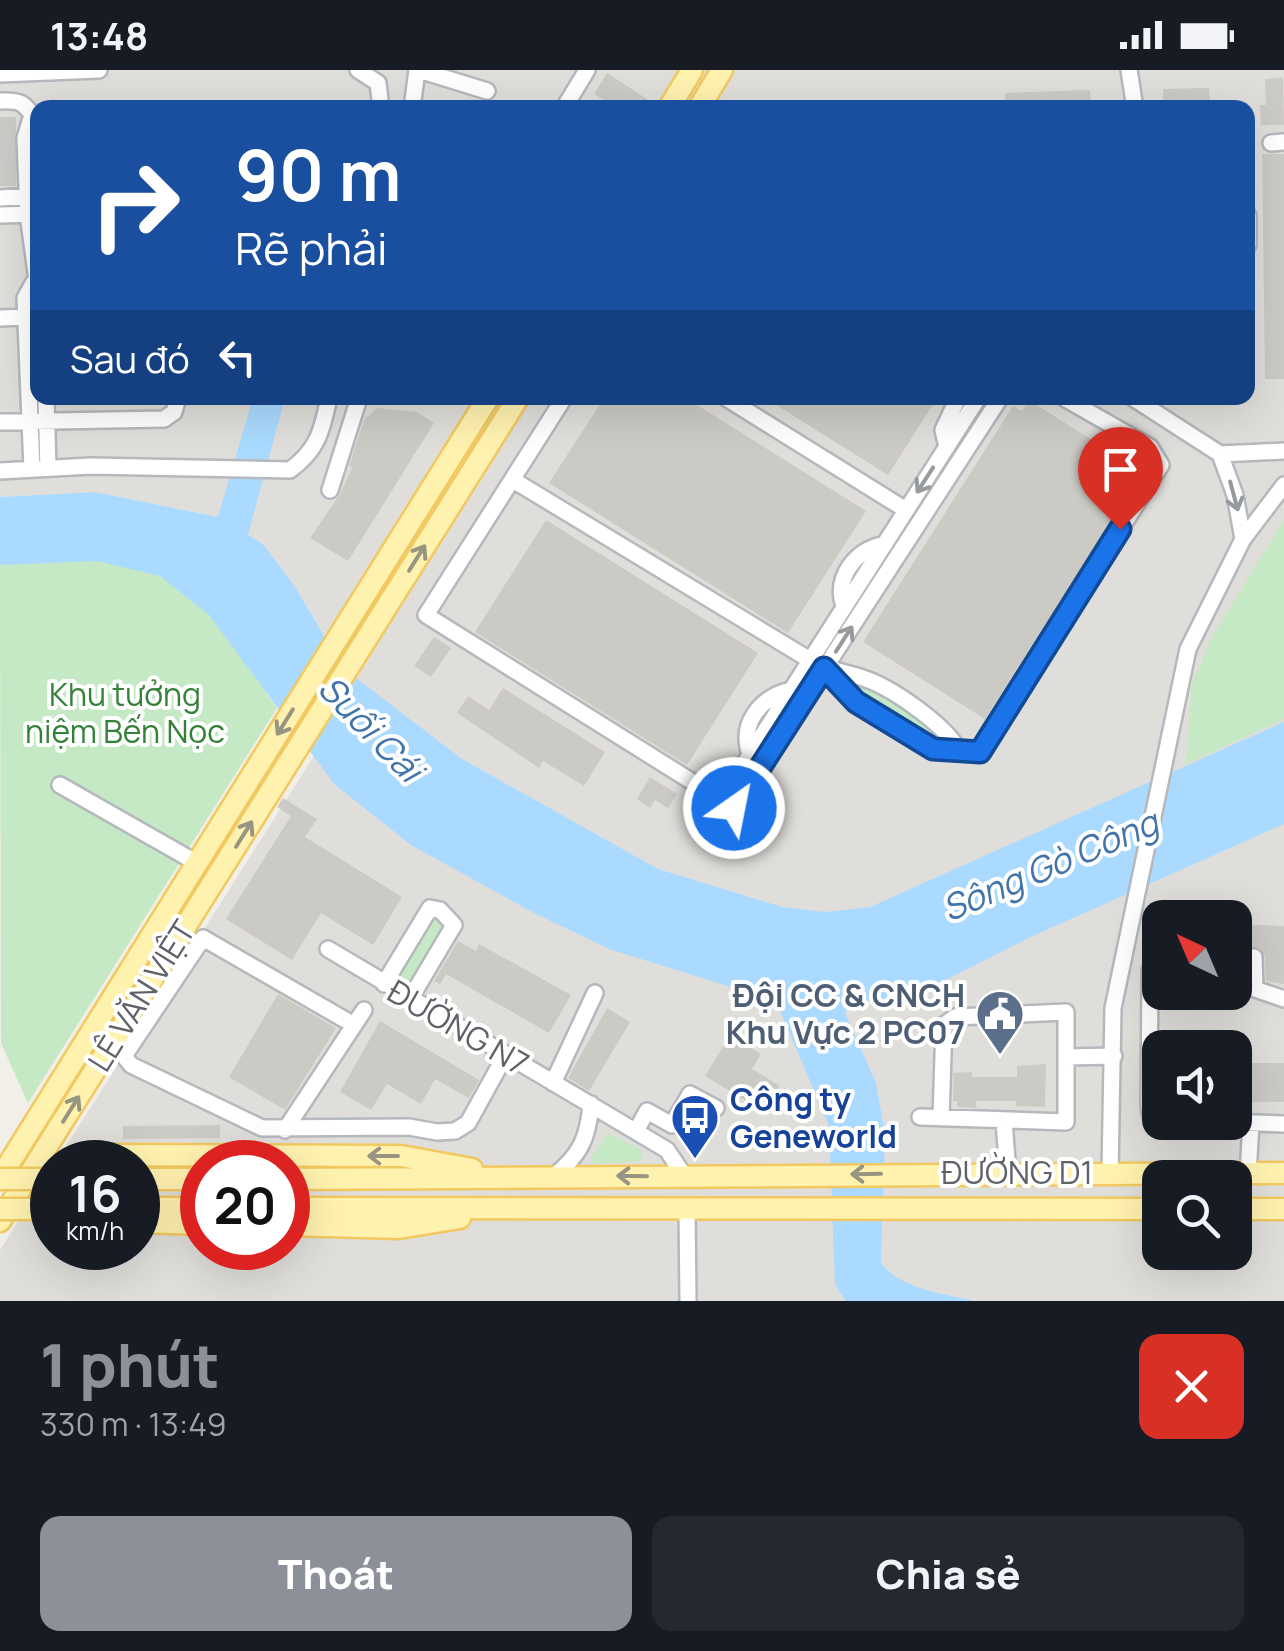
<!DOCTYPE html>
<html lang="vi">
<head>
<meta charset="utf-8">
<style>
	:root { --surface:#171b24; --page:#242831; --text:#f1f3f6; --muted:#9ea1a6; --accent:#8c9099 }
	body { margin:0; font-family:Manrope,sans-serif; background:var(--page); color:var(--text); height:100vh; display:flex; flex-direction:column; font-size:38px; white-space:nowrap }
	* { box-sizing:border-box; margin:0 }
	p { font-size:32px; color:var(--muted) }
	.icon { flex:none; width:55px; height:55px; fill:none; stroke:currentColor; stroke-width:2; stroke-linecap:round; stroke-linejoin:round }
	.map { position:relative; height:1231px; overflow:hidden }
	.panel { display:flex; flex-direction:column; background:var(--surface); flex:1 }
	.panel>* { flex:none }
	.top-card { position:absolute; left:30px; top:30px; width:1225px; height:305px; border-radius:20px; box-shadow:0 10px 40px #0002; background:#1a4fa0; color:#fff; overflow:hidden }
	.needle { width:65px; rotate:316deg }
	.fabs { position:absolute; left:1142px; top:830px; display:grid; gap:20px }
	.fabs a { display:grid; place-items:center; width:110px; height:110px; border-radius:20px; background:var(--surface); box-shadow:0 10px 40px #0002; font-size:50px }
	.speed { position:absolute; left:30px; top:1070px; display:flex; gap:20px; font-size:50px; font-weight:700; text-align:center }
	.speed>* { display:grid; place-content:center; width:130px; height:130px; border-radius:50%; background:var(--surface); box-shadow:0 10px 40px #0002; line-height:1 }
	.speed small { font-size:25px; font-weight:400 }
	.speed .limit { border:15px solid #d22; background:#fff; color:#111 }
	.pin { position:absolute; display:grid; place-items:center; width:85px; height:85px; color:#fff; margin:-102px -42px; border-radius:50% 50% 50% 0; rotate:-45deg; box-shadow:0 0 10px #0007 }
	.pin .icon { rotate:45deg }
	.me { position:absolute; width:110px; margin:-55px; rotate:33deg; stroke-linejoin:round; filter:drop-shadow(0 0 8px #0008) }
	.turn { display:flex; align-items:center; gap:35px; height:210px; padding:0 40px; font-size:45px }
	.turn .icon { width:130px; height:130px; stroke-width:2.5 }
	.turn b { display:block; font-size:70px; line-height:85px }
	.then { display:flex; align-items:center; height:95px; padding:0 40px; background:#0003; gap:20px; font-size:38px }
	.round { display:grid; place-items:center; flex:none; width:105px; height:105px; border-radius:20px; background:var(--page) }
	.overview { display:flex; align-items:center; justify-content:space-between; height:170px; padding:0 40px }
	h1 { font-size:60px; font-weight:800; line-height:75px; color:var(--accent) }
	.cta { display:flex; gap:20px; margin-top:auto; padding:20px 40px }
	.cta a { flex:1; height:115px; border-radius:20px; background:var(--accent); color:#fff; font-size:40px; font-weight:800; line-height:115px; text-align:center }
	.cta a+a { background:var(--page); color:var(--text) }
	.status { display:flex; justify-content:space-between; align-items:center; height:70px; padding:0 50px; background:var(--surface); direction:ltr }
	.status svg { height:28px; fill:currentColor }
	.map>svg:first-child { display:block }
	.industrial { fill:#e0deda; fill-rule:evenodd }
	.green { fill:#c5e8c5 }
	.water { fill:#aadaff }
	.building { fill:#cccac5 }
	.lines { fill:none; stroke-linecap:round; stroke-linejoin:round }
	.minor-casing { stroke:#b5b8bc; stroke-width:20 }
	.major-casing { stroke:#f2c960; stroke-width:25 }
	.minor { stroke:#fff; stroke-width:15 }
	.major { stroke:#fff2af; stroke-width:20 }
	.major-bridge-casing { stroke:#f2c960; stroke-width:25; stroke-linecap:butt }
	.major-bridge { stroke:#fff2af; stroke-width:20 }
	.oneway { stroke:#979a9d }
	.oneway2 { stroke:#979581 }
	.route-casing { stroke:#114b97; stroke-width:25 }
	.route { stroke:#1a73e8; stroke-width:18 }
	.labels { text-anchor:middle; stroke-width:8; stroke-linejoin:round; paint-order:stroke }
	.park-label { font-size:32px; fill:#348238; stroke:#fff }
	.street-label { font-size:32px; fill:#5f6368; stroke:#fff }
	.service-label { font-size:32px; font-weight:bold; fill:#4e5e75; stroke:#fff; text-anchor:end }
	.transit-label { font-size:32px; font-weight:bold; fill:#164399; stroke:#fff; text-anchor:start }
	.water-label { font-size:35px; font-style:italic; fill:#4174aa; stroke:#fff }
</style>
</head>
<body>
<div class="status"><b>13:48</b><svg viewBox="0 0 49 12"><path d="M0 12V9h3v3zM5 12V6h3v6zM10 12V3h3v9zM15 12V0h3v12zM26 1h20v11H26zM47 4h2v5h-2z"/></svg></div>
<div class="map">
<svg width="1284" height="1231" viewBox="0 0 1284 1231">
	<rect width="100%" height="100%" fill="#f1efe8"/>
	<path class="industrial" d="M0,0H1284V1231H0V1180L52,1097V1178H138V1092H56L361,612L343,598L296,518L263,474L218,447L95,422L0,427ZM38,38H1248V328H38ZM1160,848H1235V922H1160ZM1160,978H1235V1052H1160ZM202,1092H288V1178H202ZM1160,1108H1235V1182H1160Z"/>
	<path class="green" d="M1284,450V649L1186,694L1192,613L1213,565Z
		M36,491C76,489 122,488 159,506C208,528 246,595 277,638L28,1033L1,973L0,495Z
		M864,614L937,658L935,667L928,669L856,624L857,617Z
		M436,846L449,858L409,917L401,915L397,906L428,850Z
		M607,1063L640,1079L643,1082L640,1091L593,1094L591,1088Z"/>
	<path class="water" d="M253,328H285L248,465L263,474L296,518L343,598L462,689L658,799L782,837L825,842L870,837L1284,652V754L1035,865L924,921L850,935L845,943L876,1013L885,1064L881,1193C903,1220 941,1223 974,1231H846L835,1215L829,1056L776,931L609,879L534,843L411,775L334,714L209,545L160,506L97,491L0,495V427L95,422L218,447Z"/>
	<path class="building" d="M607,3L647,29L642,38H617L594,24Z
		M1283,8L1284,55H1261L1260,35H1266L1265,9Z
		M1209,18L1210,32L1163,33V19Z
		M1090,20L1091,34L1005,37V23Z
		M0,47H16V116H0Z
		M1262,84H1284V309H1265Z
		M604,328H686L866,441L788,563L549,413Z
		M765,328H937L888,405Z
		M1029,330L1111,382L1104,393L1135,413L985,649L863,572L1013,336L1022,341Z
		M377,338L417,342L434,353L348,491L310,468L340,424L352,398L349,396L364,350Z
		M546,450L758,583L687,695L475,562Z
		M434,567L451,578L431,607L414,596Z
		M503,618L605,682L584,716L543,691L539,698L457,643L468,626L489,640Z
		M650,707L677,724L668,738L655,730L650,738L637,729Z
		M283,728L317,749L305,767L402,827L373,875L321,843L292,890L226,849L291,746L277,737Z
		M1235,854L1284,856V914L1266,911L1265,886L1260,878L1235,876Z
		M458,871L476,881L479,874L571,925L549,963L446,904L440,914L434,911Z
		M278,924L336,958L285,1040L229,1007Z
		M607,938L630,952L589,1021L568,1008Z
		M380,951L479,1010L469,1028L435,1009L421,1034L387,1014L371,1040L340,1022Z
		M730,965L761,984L752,999L780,1016L764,1042L705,1006Z
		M1235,993H1284V1032H1235Z
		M1046,994L1045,1037L1016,1036V1031H976V1038L957,1037V1031H953L954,1003L972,1002V1007H1017V996Z
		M220,1055V1068L123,1069V1056Z"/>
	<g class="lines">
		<g class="minor-casing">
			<path id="minor" d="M358,0L378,13L381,38
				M419,0L487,21
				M1129,0L1135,38
				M0,4L99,0
				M0,31C22,30 24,33 36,50
				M412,38L417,0
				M564,38L587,0
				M32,45L25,68L28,144L38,218
				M1271,73L1284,72
				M0,128L27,126
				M0,145L38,144
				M1248,145V175
				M0,248L26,247
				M46,328L48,398
				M564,328L426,545L734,738L1000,328
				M726,328L906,440
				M1133,328L1220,384L1284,381
				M0,352L164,349L174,342L178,328
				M947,377L943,360L958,328
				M1220,384L1235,425L1243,469
				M32,399L25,228L34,212
				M0,401L91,396L290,400C318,380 322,360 329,328
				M513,410L810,590C827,600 845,602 863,608C891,617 944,654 958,679
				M330,420L359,328
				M844,537C834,507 855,480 885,474
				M825,598L856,632L933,679H958L972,684L980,682L1161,395L1150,377L1064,328
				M750,684C739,653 761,627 791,620
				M60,715L197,793
				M721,730L978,328
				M328,879L667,1080L685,1107
				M1235,887H1254L1255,919L1284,929
				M1160,889L1150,900L1149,1036L1150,1043L1160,1050
				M384,914L430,838L440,840L454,855L410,929
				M354,955L203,868L124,986L131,995L262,1058L409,1057L437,1062L455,1061L468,1053L505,986
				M1066,987L1114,986
				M553,1013L595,923
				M920,1047L1066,1052V942L955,947L944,955L941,1048
				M1004,1051L1008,1103
				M1224,1052L1284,1054
				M285,1060L364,940
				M636,1061L647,1041L672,1055L690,1024L716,1038
				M1110,1103L1113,938L1188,579L1243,469L1284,415
				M1248,1104L1251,1053
				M553,1107C580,1085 588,1069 591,1034
				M687,1139L688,1231"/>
		</g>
		<g class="major-casing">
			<path id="major" d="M669,38L692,0
				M699,38L722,0
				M88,1092L110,1085L401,1086L472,1099
				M0,1108L488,328
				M138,1109H202
				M288,1109L1284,1103
				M138,1138H202
				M288,1138L1160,1139
				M1235,1139H1284
				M0,1151L518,328
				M138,1152L202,1154
				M288,1155L399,1158L460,1148"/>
		</g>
		<use href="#minor" class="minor"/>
		<use href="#major" class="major"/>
		<g class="major-bridge-casing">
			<path id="major-bridge" d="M0,1109H52
				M0,1139H52"/>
		</g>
		<use href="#major-bridge" class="major-bridge"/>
	</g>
	<defs><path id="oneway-shaft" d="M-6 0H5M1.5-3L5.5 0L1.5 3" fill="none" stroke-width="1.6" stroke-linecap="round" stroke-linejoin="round" transform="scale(2.5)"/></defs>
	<g class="oneway">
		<use href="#oneway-shaft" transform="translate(925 410) rotate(123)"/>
		<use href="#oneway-shaft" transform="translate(1234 426) rotate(75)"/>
		<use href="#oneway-shaft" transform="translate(844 569) rotate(-57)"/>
	</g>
	<g class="oneway2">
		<use href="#oneway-shaft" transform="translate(417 488) rotate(-58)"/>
		<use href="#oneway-shaft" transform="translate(285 652) rotate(122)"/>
		<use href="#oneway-shaft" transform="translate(244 764) rotate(-58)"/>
		<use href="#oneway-shaft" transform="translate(71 1039) rotate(-58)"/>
		<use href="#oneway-shaft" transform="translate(383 1086) rotate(-180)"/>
		<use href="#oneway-shaft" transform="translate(866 1104) rotate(179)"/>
		<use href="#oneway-shaft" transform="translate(632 1106) rotate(-179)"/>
	</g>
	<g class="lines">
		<g class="route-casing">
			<path id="route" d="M734,738L824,598L856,632L933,679L980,682L1120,459"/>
		</g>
		<use href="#route" class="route"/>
	</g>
	<defs>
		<g id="civic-pin" transform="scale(2.5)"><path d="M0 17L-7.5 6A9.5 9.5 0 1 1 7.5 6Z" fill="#5c6f8a" stroke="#fff"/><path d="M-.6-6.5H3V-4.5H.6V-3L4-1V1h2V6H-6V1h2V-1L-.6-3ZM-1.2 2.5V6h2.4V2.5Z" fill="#fff"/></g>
		<g id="bus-pin" transform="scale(2.5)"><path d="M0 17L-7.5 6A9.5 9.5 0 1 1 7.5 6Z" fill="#1a4fb4" stroke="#fff"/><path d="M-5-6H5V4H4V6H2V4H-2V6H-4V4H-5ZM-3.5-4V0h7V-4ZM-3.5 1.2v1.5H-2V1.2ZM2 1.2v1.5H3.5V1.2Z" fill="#fff"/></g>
	</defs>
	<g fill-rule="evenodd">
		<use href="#civic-pin" x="1000" y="944"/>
		<use href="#bus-pin" x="695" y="1048"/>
	</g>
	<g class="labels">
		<g class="park-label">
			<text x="125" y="636">Khu tưởng<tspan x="125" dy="37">niệm Bến Nọc</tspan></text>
		</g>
		<g class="street-label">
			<text transform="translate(142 926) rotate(-58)" y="11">LÊ VĂN VIỆT</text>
			<text transform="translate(458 958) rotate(30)" y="11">ĐƯỜNG N7</text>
			<text x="1017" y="1114">ĐƯỜNG D1</text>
		</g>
		<g class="service-label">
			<text x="965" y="937">Đội CC &amp; CNCH<tspan x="965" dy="37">Khu Vực 2 PC07</tspan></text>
		</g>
		<g class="transit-label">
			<text x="730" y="1041">Công ty<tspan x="730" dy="37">Geneworld</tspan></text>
		</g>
		<g class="water-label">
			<text transform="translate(370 659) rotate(46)" y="12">Suối Cái</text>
			<text transform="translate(1050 796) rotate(-23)" y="12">Sông Gò Công</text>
		</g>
	</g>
</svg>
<div class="fabs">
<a><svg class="needle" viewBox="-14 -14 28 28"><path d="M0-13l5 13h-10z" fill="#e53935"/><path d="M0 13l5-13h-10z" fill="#9ea1a6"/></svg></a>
<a><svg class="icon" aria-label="sound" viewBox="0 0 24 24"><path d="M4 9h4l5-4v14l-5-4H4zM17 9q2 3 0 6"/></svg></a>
<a><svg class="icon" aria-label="search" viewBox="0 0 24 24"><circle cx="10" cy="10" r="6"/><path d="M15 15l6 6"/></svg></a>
</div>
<div class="speed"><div>16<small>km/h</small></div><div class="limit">20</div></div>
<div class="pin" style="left:1120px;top:459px;background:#d93025"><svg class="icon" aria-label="arrive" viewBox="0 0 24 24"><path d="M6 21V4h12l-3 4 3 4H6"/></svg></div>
<svg class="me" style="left:734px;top:738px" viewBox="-20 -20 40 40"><circle r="17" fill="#1a73e8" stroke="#fff" stroke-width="3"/><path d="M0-11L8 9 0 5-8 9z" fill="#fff"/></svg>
<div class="top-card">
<div class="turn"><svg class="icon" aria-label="right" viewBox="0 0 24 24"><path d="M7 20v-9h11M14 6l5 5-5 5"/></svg><div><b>90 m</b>Rẽ phải</div></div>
<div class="then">Sau đó<svg class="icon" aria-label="left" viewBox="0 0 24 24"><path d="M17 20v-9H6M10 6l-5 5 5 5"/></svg></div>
</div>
</div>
<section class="panel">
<div class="overview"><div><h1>1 phút</h1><p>330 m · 13:49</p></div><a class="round" style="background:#d93025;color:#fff"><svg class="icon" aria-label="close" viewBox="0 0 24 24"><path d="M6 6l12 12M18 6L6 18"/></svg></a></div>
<div class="cta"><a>Thoát</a><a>Chia sẻ</a></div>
</section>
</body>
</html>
